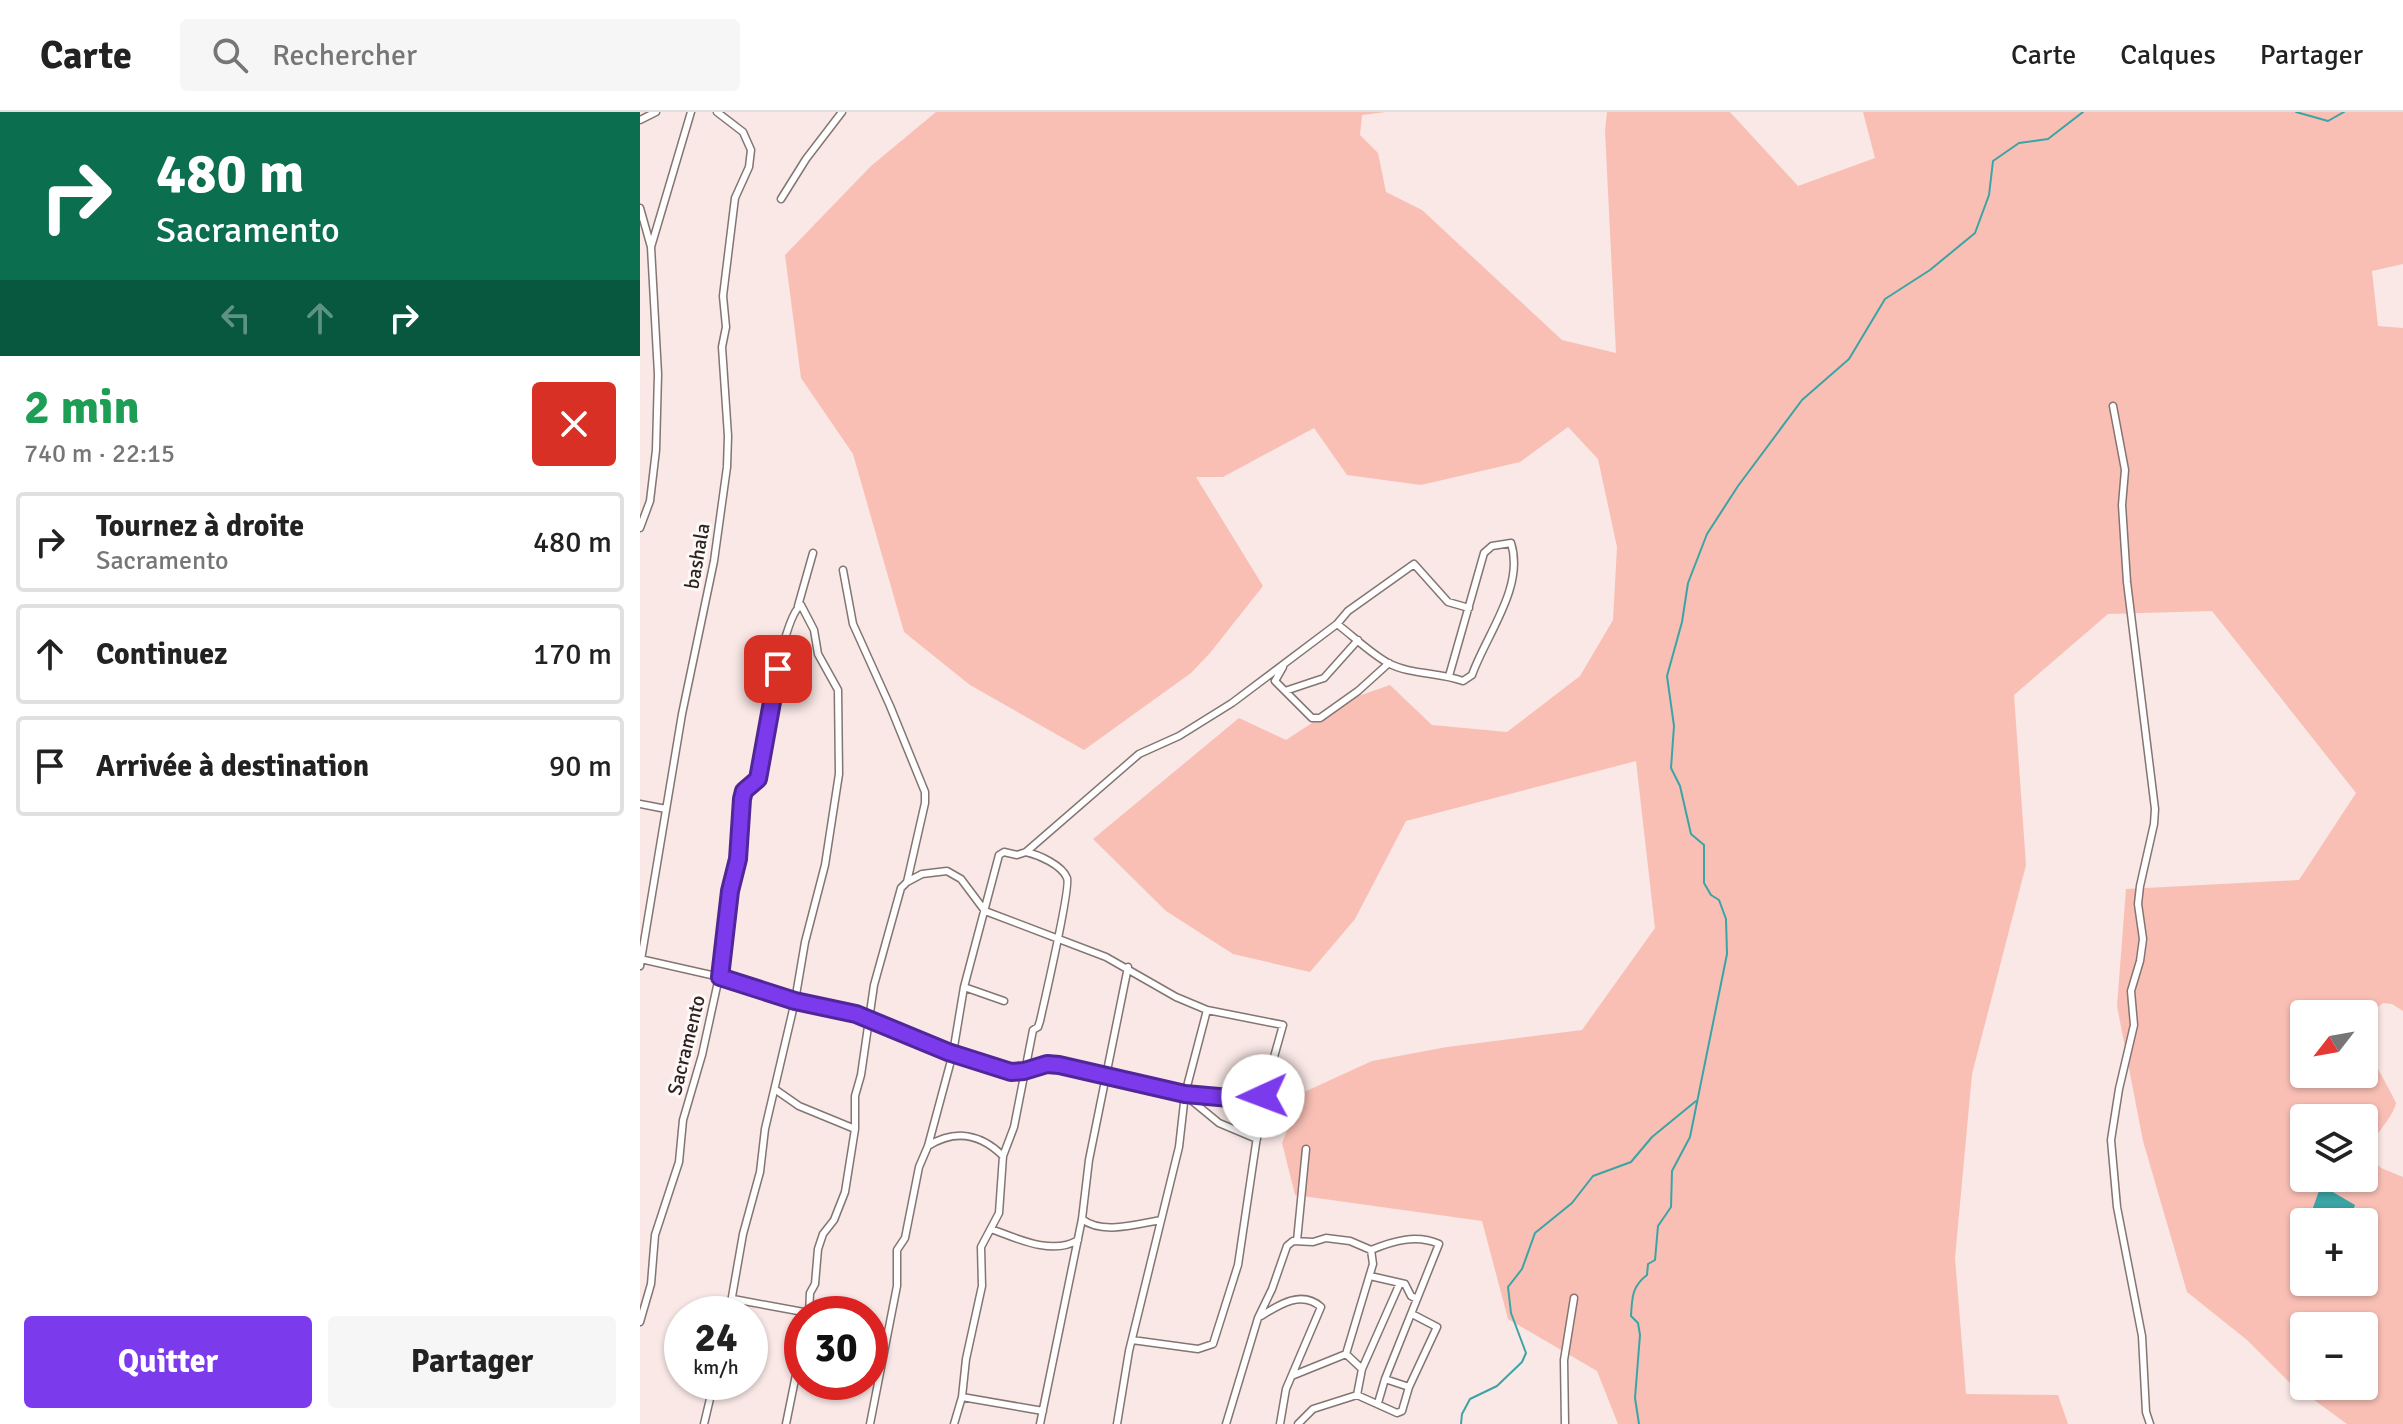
<!DOCTYPE html>
<html lang="fr">
<head>
<meta charset="utf-8">
<style>
	:root { --surface:#fff; --page:#f6f6f6; --text:#222; --muted:#767676; --line:#e0e0e0; --accent:#7c3aed }
	body { margin:0; font-family:Signika,sans-serif; background:var(--page); color:var(--text); height:100vh; display:flex; flex-direction:column; font-size:30px; white-space:nowrap }
	* { box-sizing:border-box; margin:0 }
	p { font-size:26px; color:var(--muted) }
	.icon { flex:none; width:44px; height:44px; fill:none; stroke:currentColor; stroke-width:2; stroke-linecap:round; stroke-linejoin:round }
	.map { position:relative; flex:1; overflow:hidden }
	.sheet { display:flex; flex-direction:column; background:var(--surface); width:640px }
	.sheet>* { flex:none }
	.top-card { background:#0b6e4f; color:#fff; overflow:hidden }
	.needle { width:52px; rotate:239deg }
	.buttons { position:absolute; left:1650px; top:888px; display:grid; gap:16px }
	.buttons a { display:grid; place-items:center; width:88px; height:88px; border-radius:8px; background:var(--surface); box-shadow:0 2px 6px #0004; font-size:40px }
	.speed { position:absolute; left:24px; top:1184px; display:flex; gap:16px; font-size:40px; font-weight:700; text-align:center }
	.speed>* { display:grid; place-content:center; width:104px; height:104px; border-radius:50%; background:var(--surface); box-shadow:0 2px 6px #0004; line-height:1 }
	.speed small { font-size:20px; font-weight:400 }
	.speed .limit { border:12px solid #d22; background:#fff; color:#111 }
	.pin { position:absolute; display:grid; place-items:center; width:68px; height:68px; color:#fff; margin:-34px; border-radius:16px; box-shadow:0 4px 12px #0006 }
	.me { position:absolute; width:88px; margin:-44px; rotate:268deg; stroke-linejoin:round; filter:drop-shadow(0 0 6px #0008) }
	.turn { display:flex; align-items:center; gap:28px; height:168px; padding:0 24px; font-size:36px }
	.turn .icon { width:104px; height:104px; stroke-width:2.5 }
	.turn b { display:block; font-size:56px; line-height:68px }
	.lanes { display:flex; align-items:center; height:76px; padding:0 24px; background:#0003; justify-content:center; gap:40px; direction:ltr }
	.lanes .off { opacity:.35 }
	.round { display:grid; place-items:center; flex:none; width:84px; height:84px; border-radius:8px; background:var(--page) }
	.headline { display:flex; align-items:center; justify-content:space-between; height:136px; padding:0 24px }
	h1 { font-size:48px; font-weight:700; line-height:60px; color:#1e9e55 }
	.action { display:flex; gap:16px; margin-top:auto; padding:16px 24px }
	.action a { flex:1; height:92px; border-radius:8px; background:var(--accent); color:#fff; font-size:32px; font-weight:700; line-height:92px; text-align:center }
	.action a+a { background:var(--page); color:var(--text) }
	ul { padding:0; list-style:none }
	li { display:flex; align-items:center; gap:24px; height:100px; margin:0 16px 12px; padding:0 8px; border:4px solid var(--line); border-radius:8px }
	li div { flex:1 }
	li b { display:block; font-size:30px }
	li em { font-style:normal }
	header { display:flex; align-items:center; gap:48px; box-sizing:border-box; height:112px; padding:0 40px; background:var(--surface); border-bottom:2px solid var(--line) }
	header strong { font-size:38px }
	nav { display:flex; gap:44px; margin-inline-start:auto; font-size:28px }
	.search { width:560px; height:72px; background:var(--page); display:flex; align-items:center; gap:20px; box-sizing:border-box; padding:0 28px; border-radius:8px; color:var(--muted); font-size:30px }
	main { display:flex; flex:1; min-height:0 }
	.map>svg:first-child { display:block }
	.green { fill:#f9bfb5; fill-rule:evenodd }
	.water { fill:#3ba4a4 }
	.lines { fill:none; stroke-linecap:round; stroke-linejoin:round }
	.stream { stroke:#3ba4a4; stroke-width:2 }
	.minor-casing { stroke:#837572; stroke-width:9 }
	.minor { stroke:#fff; stroke-width:6 }
	.route-casing { stroke:#51269a; stroke-width:20 }
	.route { stroke:#7c3aed; stroke-width:14 }
	.labels { text-anchor:middle; stroke-width:6; stroke-linejoin:round; paint-order:stroke }
	.street-label { font-size:20px; fill:#292322; stroke:#fff8f7 }
</style>
</head>
<body>
<header>
<strong>Carte</strong>
<div class="search"><svg class="icon" aria-label="search" viewBox="0 0 24 24"><circle cx="10" cy="10" r="6"/><path d="M15 15l6 6"/></svg>Rechercher</div>
<nav><a>Carte</a><a>Calques</a><a>Partager</a></nav>
</header>
<main>
<section class="sheet">
<div class="top-card">
<div class="turn"><svg class="icon" aria-label="right" viewBox="0 0 24 24"><path d="M7 20v-9h11M14 6l5 5-5 5"/></svg><div><b>480 m</b>Sacramento</div></div>
<div class="lanes"><svg class="icon off" aria-label="left" viewBox="0 0 24 24"><path d="M17 20v-9H6M10 6l-5 5 5 5"/></svg><svg class="icon off" aria-label="ahead" viewBox="0 0 24 24"><path d="M12 20V5M6 11l6-6 6 6"/></svg><svg class="icon" aria-label="right" viewBox="0 0 24 24"><path d="M7 20v-9h11M14 6l5 5-5 5"/></svg></div>
</div>
<div class="headline"><div><h1>2 min</h1><p>740 m · 22:15</p></div><a class="round" style="background:#d93025;color:#fff"><svg class="icon" aria-label="close" viewBox="0 0 24 24"><path d="M6 6l12 12M18 6L6 18"/></svg></a></div>
<ul>
<li><svg class="icon" aria-label="right" viewBox="0 0 24 24"><path d="M7 20v-9h11M14 6l5 5-5 5"/></svg><div><b>Tournez à droite</b><p>Sacramento</p></div><em>480 m</em></li>
<li><svg class="icon" aria-label="ahead" viewBox="0 0 24 24"><path d="M12 20V5M6 11l6-6 6 6"/></svg><div><b>Continuez</b></div><em>170 m</em></li>
<li><svg class="icon" aria-label="arrive" viewBox="0 0 24 24"><path d="M6 21V4h12l-3 4 3 4H6"/></svg><div><b>Arrivée à destination</b></div><em>90 m</em></li>
</ul>
<div class="action"><a>Quitter</a><a>Partager</a></div>
</section>
<div class="map">
<svg width="1763" height="1312" viewBox="0 0 1763 1312">
	<rect width="100%" height="100%" fill="#f9e8e5"/>
	<path class="green" d="M296,0H746L722,3L720,23L738,41L746,80L782,98L922,228L976,241L965,19L967,0H1090L1158,74L1235,46L1223,0H1763V152L1732,159L1738,214L1763,216V899L1752,892L1743,891C1707,919 1743,961 1756,991C1751,1011 1731,1021 1731,1044L1741,1056L1763,1065V1312H1707L1648,1269L1607,1228L1547,1180L1503,1029L1477,894L1486,777L1659,768L1716,681L1572,499L1468,502L1374,583L1386,753L1332,962L1315,1146L1326,1282L1418,1283L1428,1312H978L957,1259L868,1207L842,1109L655,1083L642,1031L662,981L732,949L807,935L942,918L1015,816L996,649L766,709L715,807L670,860L593,842L526,799L453,727L599,606L646,628L707,588L750,573L792,613L867,620L940,564L973,508L977,435L958,347L928,315L880,350L781,373L707,363L674,316L583,365H556L623,474L570,541L551,561L444,638L330,573L264,520L213,342L161,266L145,143L231,54ZM1664,902H1724V962H1664ZM1664,1006H1724V1066H1664ZM1664,1110H1724V1170H1664ZM1664,1214H1724V1274H1664Z"/>
	<path class="water" d="M1681,1073L1715,1093L1709,1110H1689L1679,1105L1677,1110H1668Z"/>
	<g class="lines">
		<path class="stream" d="M1656,0L1688,9L1704,0
			M821,1312L822,1302L830,1287L857,1274L882,1250L886,1241L871,1201L868,1175L882,1157L895,1121L932,1091L953,1064L991,1050L1012,1025L1056,989
			M999,1312L995,1286L1000,1223L998,1211L991,1204C992,1186 992,1174 1007,1163L1008,1152L1015,1148L1018,1114L1031,1095L1032,1059L1050,1025L1087,842L1086,807L1079,788L1071,783L1064,771V733L1051,722L1040,674L1031,656L1034,614L1027,564L1042,510L1048,471L1067,422L1098,374L1162,288L1209,247L1245,187L1290,158L1335,121L1349,83L1353,49L1379,31L1408,27L1443,0"/>
		<g class="minor-casing">
			<path id="minor" d="M0,8L16,0
				M141,87L166,47L202,0
				M0,96L11,135
				M1473,294L1485,358L1482,393L1487,470L1515,697L1514,712L1500,774L1498,792L1503,827L1500,849L1491,879L1494,913L1479,977L1471,1028L1477,1095L1502,1224L1506,1300L1510,1312
				M0,416L10,389L16,338L18,262L11,135L51,0
				M158,494L173,441
				M697,512C713,524 730,541 748,551C771,563 799,560 823,569L832,563C846,523 885,475 871,431L852,434L844,441L809,564
				M643,555L635,569L645,579L684,566L718,528
				M645,579L672,606H680L718,579L749,551
				M0,692L26,697
				M267,770L282,762L307,759L321,767L345,799L466,845L536,885L567,898L643,913L623,984L598,1153L573,1232L558,1237L492,1228
				M0,847L80,865L155,889L216,902L308,940L371,960L407,952L419,953L545,982L590,986L623,984
				M0,854L42,602L74,449L87,355L88,324L82,235L86,215L83,184L95,86L109,55L111,38L103,20L77,0
				M324,875L364,889
				M136,978L159,994L215,1017
				M545,983L579,1011L617,1027
				M288,1034C315,1017 341,1022 363,1044
				M442,1107C462,1123 497,1112 521,1108
				M351,1117C376,1126 412,1144 438,1128
				M657,1129L666,1037
				M730,1164L765,1172L771,1184L777,1187
				M93,1187L169,1201
				M169,1202L170,1181L175,1172L178,1137L183,1122L194,1108L205,1080L215,1017V984L221,963L234,873L261,776L267,770L285,691V680L250,594L213,512L203,458
				M621,1204C640,1192 662,1178 681,1195L646,1277L640,1312
				M0,1210L11,1172L15,1123L39,1050L43,1008L62,943L84,842L90,779L98,747L103,681L118,667C123,637 141,506 161,493L174,518L178,542L198,578L199,662L185,753L165,830L155,889L125,1017L120,1060L103,1122L89,1202
				M706,1242L733,1152L731,1138
				M706,1242L722,1257
				M654,1263L706,1242
				M745,1267L769,1275
				M717,1283L757,1301L762,1299L769,1275L797,1215L772,1202
				M717,1283L722,1257L760,1171
				M322,1285L403,1299
				M64,1312L74,1270
				M146,1312L162,1233
				M230,1312L257,1174V1138L265,1126L279,1055L288,1034L313,941L324,875L359,743L364,740L377,743L386,740
				M314,1312L322,1285L326,1247L342,1174L341,1135L359,1101L363,1044L374,1015L393,918L398,915L400,909C404,891 431,775 427,766C422,753 399,743 386,740L499,642L539,624L592,591L697,512L708,499L774,452L808,490L829,496
				M400,1312L442,1107L449,1048L488,855
				M477,1312L489,1239L539,1035L545,982L567,898
				M586,1312L618,1206L632,1177L647,1134L653,1129L673,1130L686,1126L710,1129L731,1138C753,1129 776,1122 799,1132L745,1267L738,1291
				M658,1312L673,1297L717,1283
				M925,1312L924,1248L934,1186"/>
		</g>
		<use href="#minor" class="minor"/>
	</g>
	<g class="lines">
		<g class="route-casing">
			<path id="route" d="M138,557L118,667L104,679L102,687L98,747L90,779L80,865L155,889L216,902L308,940L371,960L384,959L407,952L419,953L545,982L590,986L623,984"/>
		</g>
		<use href="#route" class="route"/>
	</g>
	<g class="labels">
		<g class="street-label">
			<text transform="translate(57 444) rotate(-80)" y="7">bashala</text>
			<text transform="translate(46 933) rotate(-76)" y="7">Sacramento</text>
		</g>
	</g>
</svg>
<div class="buttons">
<a><svg class="needle" viewBox="-14 -14 28 28"><path d="M0-13l5 13h-10z" fill="#e53935"/><path d="M0 13l5-13h-10z" fill="#767676"/></svg></a>
<a><svg class="icon" aria-label="layers" viewBox="0 0 24 24"><path d="M12 4l9 5-9 5-9-5zM3 14l9 5 9-5"/></svg></a>
<a>+</a>
<a>−</a>
</div>
<div class="speed"><div>24<small>km/h</small></div><div class="limit">30</div></div>
<div class="pin" style="left:138px;top:557px;background:#d93025"><svg class="icon" aria-label="arrive" viewBox="0 0 24 24"><path d="M6 21V4h12l-3 4 3 4H6"/></svg></div>
<svg class="me" style="left:623px;top:984px" viewBox="-20 -20 40 40"><circle r="19" fill="#fff"/><path d="M0-13L10 11 0 6-10 11z" fill="#7c3aed"/></svg>
</div>
</main>
</body>
</html>
